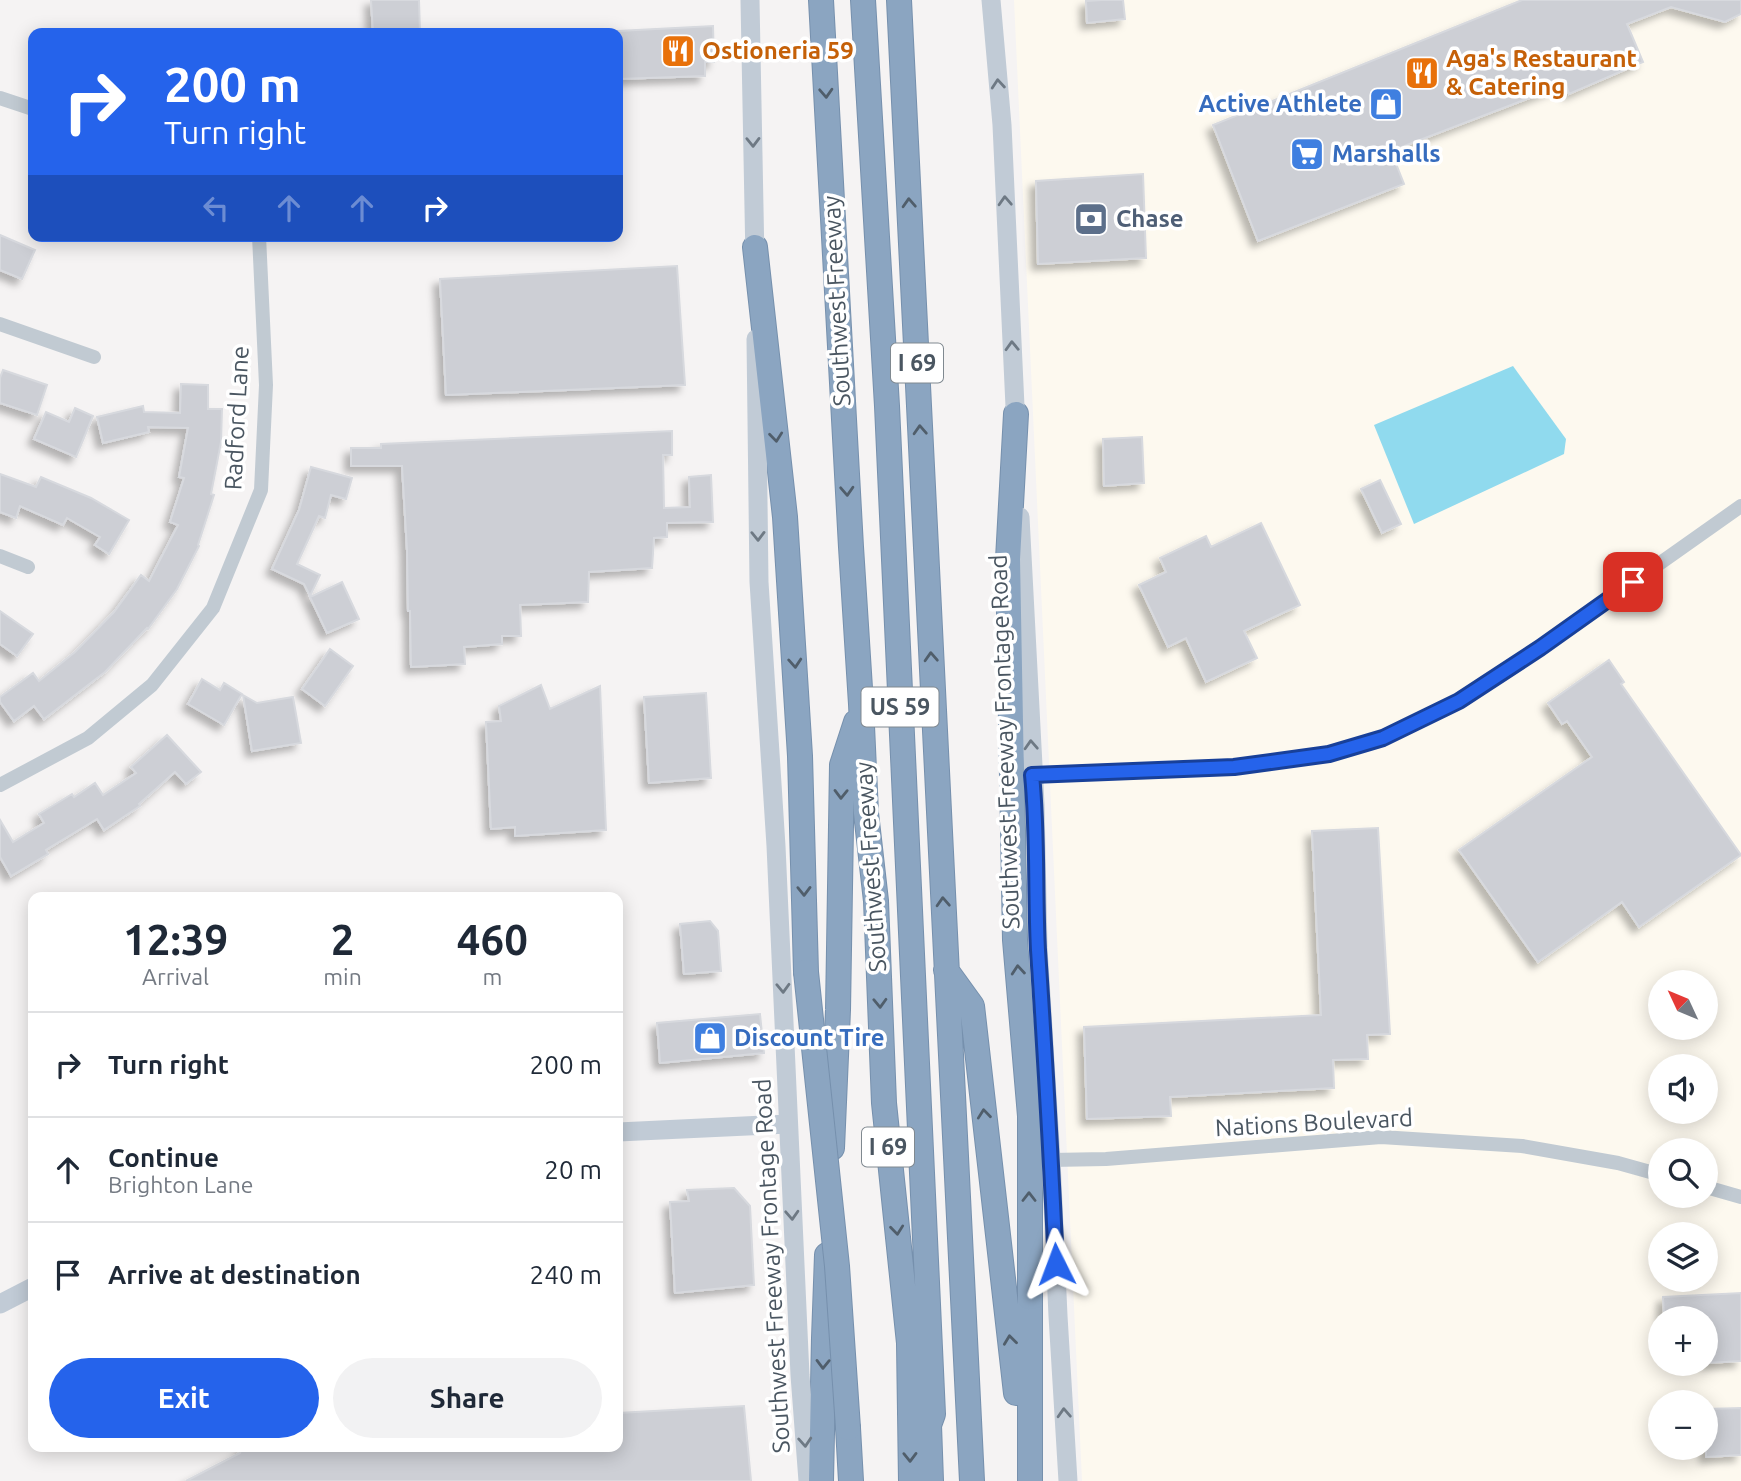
<!DOCTYPE html>
<html lang="en">
<head>
<meta charset="utf-8">
<style>
	:root { --surface:#fff; --page:#f2f2f3; --text:#1f2937; --muted:#747a83; --line:#e0e1e3; --accent:#2563eb }
	body { margin:0; font-family:Ubuntu,sans-serif; background:var(--page); color:var(--text); height:100vh; display:flex; flex-direction:column; font-size:26px; white-space:nowrap }
	* { box-sizing:border-box; margin:0 }
	p { font-size:23px; color:var(--muted) }
	.icon { flex:none; width:38px; height:38px; fill:none; stroke:currentColor; stroke-width:2; stroke-linecap:round; stroke-linejoin:round }
	.map { position:relative; flex:1; overflow:hidden }
	.sheet { position:absolute; left:28px; top:892px; width:595px; height:560px; display:flex; flex-direction:column; background:var(--surface); border-radius:14px; box-shadow:0 4px 18px #0003 }
	.sheet>* { flex:none }
	.hud { position:absolute; left:28px; top:28px; width:595px; height:214px; border-radius:14px; box-shadow:0 4px 18px #0003; background:#2563eb; color:#fff; overflow:hidden }
	.needle { width:46px; rotate:314deg }
	.fabs { position:absolute; left:1648px; top:970px; display:grid; gap:14px }
	.fabs a { display:grid; place-items:center; width:70px; height:70px; border-radius:50%; background:var(--surface); box-shadow:0 4px 18px #0003; font-size:35px }
	.pin { position:absolute; display:grid; place-items:center; width:60px; height:60px; color:#fff; margin:-30px; border-radius:14px; box-shadow:0 4px 10px #0006 }
	.me { position:absolute; width:77px; margin:-38px; rotate:357deg; stroke-linejoin:round; filter:drop-shadow(0 0 5px #0008) }
	.turn { display:flex; align-items:center; gap:24px; height:147px; padding:0 21px; font-size:32px }
	.turn .icon { width:91px; height:91px; stroke-width:2.5 }
	.turn b { display:block; font-size:49px; line-height:60px }
	.lanes { display:flex; align-items:center; height:66px; padding:0 21px; background:#0003; justify-content:center; gap:35px; direction:ltr }
	.lanes .off { opacity:.35 }
	.eta { display:flex; justify-content:space-evenly; align-items:center; height:119px; text-align:center }
	.eta b { font-size:42px; font-weight:700; line-height:49px }
	.action { display:flex; gap:14px; margin-top:auto; padding:14px 21px }
	.action a { flex:1; height:80px; border-radius:42px; background:var(--accent); color:#fff; font-size:28px; font-weight:700; line-height:80px; text-align:center }
	.action a+a { background:var(--page); color:var(--text) }
	ul { padding:0; list-style:none }
	li { display:flex; align-items:center; gap:21px; height:105px; padding:0 21px; border-top:2px solid var(--line) }
	li div { flex:1 }
	li b { display:block; font-size:26px }
	li em { font-style:normal }
	.map>svg:first-child { display:block }
	.commercial { fill:#fdf9ef; fill-rule:evenodd }
	.water { fill:#90daee }
	.building { fill:#cdcfd5; stroke:#d7d9de; stroke-width:2; filter:url(#shadow) }
	.lines { fill:none; stroke-linecap:round; stroke-linejoin:round }
	.highway-casing { stroke:#7690ad; stroke-width:26 }
	.street { stroke:#c1cad2; stroke-width:14 }
	.secondary { stroke:#c1cbd6; stroke-width:19 }
	.highway { stroke:#8ba5c1; stroke-width:24 }
	.highway-bridge-casing { stroke:#7690ad; stroke-width:26; stroke-linecap:butt }
	.highway-bridge { stroke:#8ba5c1; stroke-width:24 }
	.oneway { stroke:#6e7984 }
	.oneway2 { stroke:#505e6b }
	.route-casing { stroke:#184099; stroke-width:18 }
	.route { stroke:#2563eb; stroke-width:12 }
	.labels { text-anchor:middle; stroke-width:7; stroke-linejoin:round; paint-order:stroke }
	.shield { fill:#fff; stroke:#808990; stroke-width:2 }
	.shield-label { font-size:23px; font-weight:bold; fill:#4a5661 }
	.food-label { font-size:24px; font-weight:bold; fill:#c56008; stroke:#fff; text-anchor:start }
	.shop-label { font-size:24px; font-weight:bold; fill:#366cbe; stroke:#fff; text-anchor:start }
	.service-label { font-size:24px; font-weight:bold; fill:#4e5e75; stroke:#fff; text-anchor:start }
	.street-label { font-size:24px; fill:#4a5661; stroke:#fff }
</style>
</head>
<body>
<div class="map">
<svg width="1741" height="1481" viewBox="0 0 1741 1481">
	<defs>
		<filter id="shadow"><feDropShadow dx="-6" dy="6" stdDeviation="3.5" flood-color="#0004"/></filter>
	</defs>
	<rect width="100%" height="100%" fill="#f5f3f3"/>
	<path class="commercial" d="M1014,0H1741V1481H1082ZM1661,982H1706V1027H1661ZM1661,1066H1706V1111H1661ZM1661,1150H1706V1195H1661ZM1661,1234H1706V1279H1661ZM1661,1318H1706V1363H1661ZM1661,1402H1706V1447H1661Z"/>
	<path class="water" d="M1513,366L1566,439L1564,454L1414,524L1374,425Z"/>
	<path class="building" d="M371,0H419L420,33H373Z
		M1102,0H1123L1125,19L1087,23L1086,1Z
		M1522,0H1741V14L1725,22L1671,7L1627,24L1643,62L1569,94L1566,84L1391,151L1404,184L1258,241L1213,125Z
		M713,26L714,62H705V76L618,79V31Z
		M1143,174L1146,258L1038,264L1036,181Z
		M0,235L35,250L22,279L0,270Z
		M677,266L685,385L446,395L440,279Z
		M3,370L47,385L37,415L0,403V378Z
		M181,384L208,385V409H222L221,442L211,494L214,495L198,545L199,546L177,589L148,629L147,628L105,672L44,719L34,706L14,721L0,702V697L33,673L39,681L75,652L114,612L141,575L149,581L178,525L170,522L184,478L179,477L188,428L148,427L149,432L103,443L97,417L143,406L144,412L180,413Z
		M75,408L93,416L76,457L34,439L46,412L69,422Z
		M672,431V455H663L664,508L690,507L689,477L711,475L713,522L667,523V537L654,538L652,568L589,572L588,602L520,605L521,636H502V644L464,647L465,664L411,667L410,611H408L407,550L402,466H351V448H381V444Z
		M1142,437L1144,483L1104,486L1103,439Z
		M311,467L352,478L346,499L331,495L325,518L319,516L297,564L320,575L310,596L304,584L272,569L299,510Z
		M0,474L36,487L41,477L91,498L129,520L109,554L95,545L100,537L67,518L63,525L20,506L16,518L0,512Z
		M1380,480L1401,524L1382,533L1361,489Z
		M1261,523L1300,605L1244,631L1257,658L1206,682L1186,638L1168,647L1139,585L1166,572L1160,558L1206,536L1211,547Z
		M342,582L359,619L327,633L310,597Z
		M0,611L33,634L17,656L0,644Z
		M330,649L353,666L325,706L302,689Z
		M1609,660L1624,682L1621,684L1741,855L1639,927L1622,902L1538,962L1459,850L1592,757L1567,721L1562,724L1548,703Z
		M202,679L220,690L224,683L242,694L224,725L188,704Z
		M541,685L550,709L600,686L606,830L515,836V827L491,829L486,722L501,721L499,706Z
		M706,693L711,778L649,783L644,697Z
		M243,695L257,703L293,697L301,743L252,751Z
		M167,735L201,772L186,784L175,772L139,804L140,806L104,830L97,819L46,850L48,854L11,876L0,857V820L13,842L44,823L39,814L72,794L74,797L95,783L103,795L136,773L131,767Z
		M1378,828L1390,1034L1367,1035L1368,1059L1333,1060L1334,1088L1170,1097L1171,1116L1087,1119L1084,1027L1321,1015L1312,831Z
		M710,921L718,931L721,971L684,974L680,924Z
		M760,1014L764,1053L660,1063L657,1023Z
		M734,1188L750,1206L754,1285L675,1293L670,1202L689,1201L687,1190Z
		M1741,1293V1361L1706,1363V1318H1664L1663,1297Z
		M744,1406L751,1481H186L240,1453L242,1447H618V1413Z
		M1741,1408V1455L1706,1457V1409Z"/>
	<g class="lines">
		<g class="highway-casing">
			<path id="highway" d="M821,0L851,547L861,704L866,813L876,901L884,1103L909,1343L911,1481
				M863,0L887,406L933,1414L929,1425L931,1481
				M899,0L972,1481
				M755,247L785,517L800,756L806,972
				M1016,414L1008,559L1015,940L1030,1116V1481
				M946,970L972,1006L1016,1393
				M832,1148L838,1010L842,765L856,722
				M848,1428L851,1481
				M821,1481L824,1338L827,1255"/>
		</g>
		<path class="street" d="M0,98L33,109
			M0,324L94,357
			M0,556L28,567
			M1032,774L1234,767L1329,754L1383,738L1431,716L1485,684L1540,648L1741,506
			M0,785L88,738L152,685L213,608L261,490L266,385L259,236
			M1051,1160L1106,1159L1381,1137L1522,1146L1618,1163L1661,1175
			M1706,1187L1741,1197"/>
		<path class="secondary" d="M750,0L755,260
			M991,0L1002,125L1016,428
			M756,339L759,582L776,846L800,1375L808,1481
			M1020,517L1035,804L1038,948L1051,1160L1058,1316L1068,1481
			M618,1132L788,1124
			M0,1304L33,1287"/>
		<use href="#highway" class="highway"/>
		<g class="highway-bridge-casing">
			<path id="highway-bridge" d="M806,972L837,1266L848,1428"/>
		</g>
		<use href="#highway-bridge" class="highway-bridge"/>
	</g>
	<defs><path id="oneway-chevron" d="M-2-3.5L2.5 0L-2 3.5" fill="none" stroke-width="1.6" stroke-linecap="round" stroke-linejoin="round" transform="scale(1.75)"/></defs>
	<g class="oneway">
		<use href="#oneway-chevron" transform="translate(998 84) rotate(-95)"/>
		<use href="#oneway-chevron" transform="translate(753 142) rotate(89)"/>
		<use href="#oneway-chevron" transform="translate(1005 201) rotate(-93)"/>
		<use href="#oneway-chevron" transform="translate(1012 346) rotate(-92)"/>
		<use href="#oneway-chevron" transform="translate(758 536) rotate(89)"/>
		<use href="#oneway-chevron" transform="translate(1031 745) rotate(-93)"/>
		<use href="#oneway-chevron" transform="translate(783 988) rotate(88)"/>
		<use href="#oneway-chevron" transform="translate(792 1215) rotate(87)"/>
		<use href="#oneway-chevron" transform="translate(1064 1413) rotate(-93)"/>
		<use href="#oneway-chevron" transform="translate(805 1442) rotate(86)"/>
	</g>
	<g class="oneway2">
		<use href="#oneway-chevron" transform="translate(826 93) rotate(87)"/>
		<use href="#oneway-chevron" transform="translate(909 203) rotate(-93)"/>
		<use href="#oneway-chevron" transform="translate(920 430) rotate(-93)"/>
		<use href="#oneway-chevron" transform="translate(776 437) rotate(84)"/>
		<use href="#oneway-chevron" transform="translate(847 491) rotate(87)"/>
		<use href="#oneway-chevron" transform="translate(931 657) rotate(-93)"/>
		<use href="#oneway-chevron" transform="translate(795 663) rotate(86)"/>
		<use href="#oneway-chevron" transform="translate(841 794) rotate(91)"/>
		<use href="#oneway-chevron" transform="translate(804 891) rotate(89)"/>
		<use href="#oneway-chevron" transform="translate(943 902) rotate(-93)"/>
		<use href="#oneway-chevron" transform="translate(1018 970) rotate(-95)"/>
		<use href="#oneway-chevron" transform="translate(880 1003) rotate(88)"/>
		<use href="#oneway-chevron" transform="translate(984 1114) rotate(-96)"/>
		<use href="#oneway-chevron" transform="translate(1029 1197) rotate(-90)"/>
		<use href="#oneway-chevron" transform="translate(897 1230) rotate(84)"/>
		<use href="#oneway-chevron" transform="translate(1010 1340) rotate(-97)"/>
		<use href="#oneway-chevron" transform="translate(823 1364) rotate(91)"/>
		<use href="#oneway-chevron" transform="translate(910 1457) rotate(89)"/>
	</g>
	<g class="lines">
		<g class="route-casing">
			<path id="route" d="M1056,1264C1051,1159 1045,1055 1038,950C1035,892 1038,833 1032,775L1234,767L1329,754L1383,738L1459,701L1540,648L1633,582"/>
		</g>
		<use href="#route" class="route"/>
	</g>
	<defs>
		<g id="restaurant-square" transform="scale(1.75)"><rect x="-9" y="-9" width="18" height="18" rx="4" fill="#e8710a" stroke="#fff"/><path d="M-5-6h1v4h1v-4h1v4h1v-4h1v5L-1.5 .5V6h-2V.5L-5-1ZM5-6V6H3V1.5H1.5Q1.5-4 5-6Z" fill="#fff"/></g>
		<g id="shop-square" transform="scale(1.75)"><rect x="-9" y="-9" width="18" height="18" rx="4" fill="#3f7fe0" stroke="#fff"/><path d="M-5-2.5h2.3a2.7 3.5 0 0 1 5.4 0H5L5.5 6h-11ZM-1.5-2.5h3a1.5 2.3 0 0 0-3 0Z" fill="#fff"/></g>
		<g id="supermarket-square" transform="scale(1.75)"><rect x="-9" y="-9" width="18" height="18" rx="4" fill="#3f7fe0" stroke="#fff"/><path d="M-6-5.5h2.5l.6 2H6L4.5 2H-2.5L-4.4-4H-6ZM-1.5 3.2a1.3 1.3 0 1 0 .1 0ZM3 3.2a1.3 1.3 0 1 0 .1 0Z" fill="#fff"/></g>
		<g id="bank-square" transform="scale(1.75)"><rect x="-9" y="-9" width="18" height="18" rx="4" fill="#5c6f8a" stroke="#fff"/><path d="M-6-4H6V4H-6ZM0-2.3a2.3 2.3 0 1 0 0 4.6a2.3 2.3 0 1 0 0-4.6Z" fill="#fff"/></g>
	</defs>
	<g fill-rule="evenodd">
		<use href="#restaurant-square" x="678" y="51"/>
		<use href="#restaurant-square" x="1422" y="73"/>
		<use href="#shop-square" x="1386" y="104"/>
		<use href="#supermarket-square" x="1307" y="154"/>
		<use href="#bank-square" x="1091" y="219"/>
		<use href="#shop-square" x="710" y="1038"/>
	</g>
	<g class="labels">
		<g class="shield">
			<rect x="891" y="343.5" width="52" height="39" rx="5"/>
			<rect x="861.5" y="687.5" width="77" height="39" rx="5"/>
			<rect x="862" y="1127.5" width="52" height="39" rx="5"/>
		</g>
		<g class="shield-label">
			<text x="917" y="371">I 69</text>
			<text x="900" y="715">US 59</text>
			<text x="888" y="1155">I 69</text>
		</g>
		<g class="food-label">
			<text x="702" y="59">Ostioneria 59</text>
			<text x="1446" y="67">Aga's Restaurant<tspan x="1446" dy="28">&amp; Catering</tspan></text>
		</g>
		<g class="shop-label">
			<text x="1362" y="112" text-anchor="end">Active Athlete</text>
			<text x="1332" y="162">Marshalls</text>
			<text x="734" y="1046">Discount Tire</text>
		</g>
		<g class="service-label">
			<text x="1116" y="227">Chase</text>
		</g>
		<g class="street-label">
			<text transform="translate(837 301) rotate(-93)" y="8">Southwest Freeway</text>
			<text transform="translate(237 418) rotate(-87)" y="8">Radford Lane</text>
			<text transform="translate(1005 742) rotate(-92)" y="8">Southwest Freeway Frontage Road</text>
			<text transform="translate(871 867) rotate(-94)" y="8">Southwest Freeway</text>
			<text transform="translate(1314 1123) rotate(-3)" y="8">Nations Boulevard</text>
			<text transform="translate(772 1266) rotate(-93)" y="8">Southwest Freeway Frontage Road</text>
		</g>
	</g>
</svg>
<div class="fabs">
<a><svg class="needle" viewBox="-14 -14 28 28"><path d="M0-13l5 13h-10z" fill="#e53935"/><path d="M0 13l5-13h-10z" fill="#747a83"/></svg></a>
<a><svg class="icon" aria-label="sound" viewBox="0 0 24 24"><path d="M4 9h4l5-4v14l-5-4H4zM17 9q2 3 0 6"/></svg></a>
<a><svg class="icon" aria-label="search" viewBox="0 0 24 24"><circle cx="10" cy="10" r="6"/><path d="M15 15l6 6"/></svg></a>
<a><svg class="icon" aria-label="layers" viewBox="0 0 24 24"><path d="M12 4l9 5-9 5-9-5zM3 14l9 5 9-5"/></svg></a>
<a>+</a>
<a>−</a>
</div>
<div class="pin" style="left:1633px;top:582px;background:#d93025"><svg class="icon" aria-label="arrive" viewBox="0 0 24 24"><path d="M6 21V4h12l-3 4 3 4H6"/></svg></div>
<svg class="me" style="left:1056px;top:1264px" viewBox="-20 -20 40 40"><path d="M0-17L14 15 0 8-14 15z" fill="#2563eb" stroke="#fff" stroke-width="4"/></svg>
<div class="hud">
<div class="turn"><svg class="icon" aria-label="right" viewBox="0 0 24 24"><path d="M7 20v-9h11M14 6l5 5-5 5"/></svg><div><b>200 m</b>Turn right</div></div>
<div class="lanes"><svg class="icon off" aria-label="left" viewBox="0 0 24 24"><path d="M17 20v-9H6M10 6l-5 5 5 5"/></svg><svg class="icon off" aria-label="ahead" viewBox="0 0 24 24"><path d="M12 20V5M6 11l6-6 6 6"/></svg><svg class="icon off" aria-label="ahead" viewBox="0 0 24 24"><path d="M12 20V5M6 11l6-6 6 6"/></svg><svg class="icon" aria-label="right" viewBox="0 0 24 24"><path d="M7 20v-9h11M14 6l5 5-5 5"/></svg></div>
</div>
<section class="sheet">
<div class="eta">
<div><b>12:39</b><p>Arrival</p></div>
<div><b>2</b><p>min</p></div>
<div><b>460</b><p>m</p></div>
</div>
<ul>
<li><svg class="icon" aria-label="right" viewBox="0 0 24 24"><path d="M7 20v-9h11M14 6l5 5-5 5"/></svg><div><b>Turn right</b></div><em>200 m</em></li>
<li><svg class="icon" aria-label="ahead" viewBox="0 0 24 24"><path d="M12 20V5M6 11l6-6 6 6"/></svg><div><b>Continue</b><p>Brighton Lane</p></div><em>20 m</em></li>
<li><svg class="icon" aria-label="arrive" viewBox="0 0 24 24"><path d="M6 21V4h12l-3 4 3 4H6"/></svg><div><b>Arrive at destination</b></div><em>240 m</em></li>
</ul>
<div class="action"><a>Exit</a><a>Share</a></div>
</section>
</div>
</body>
</html>
